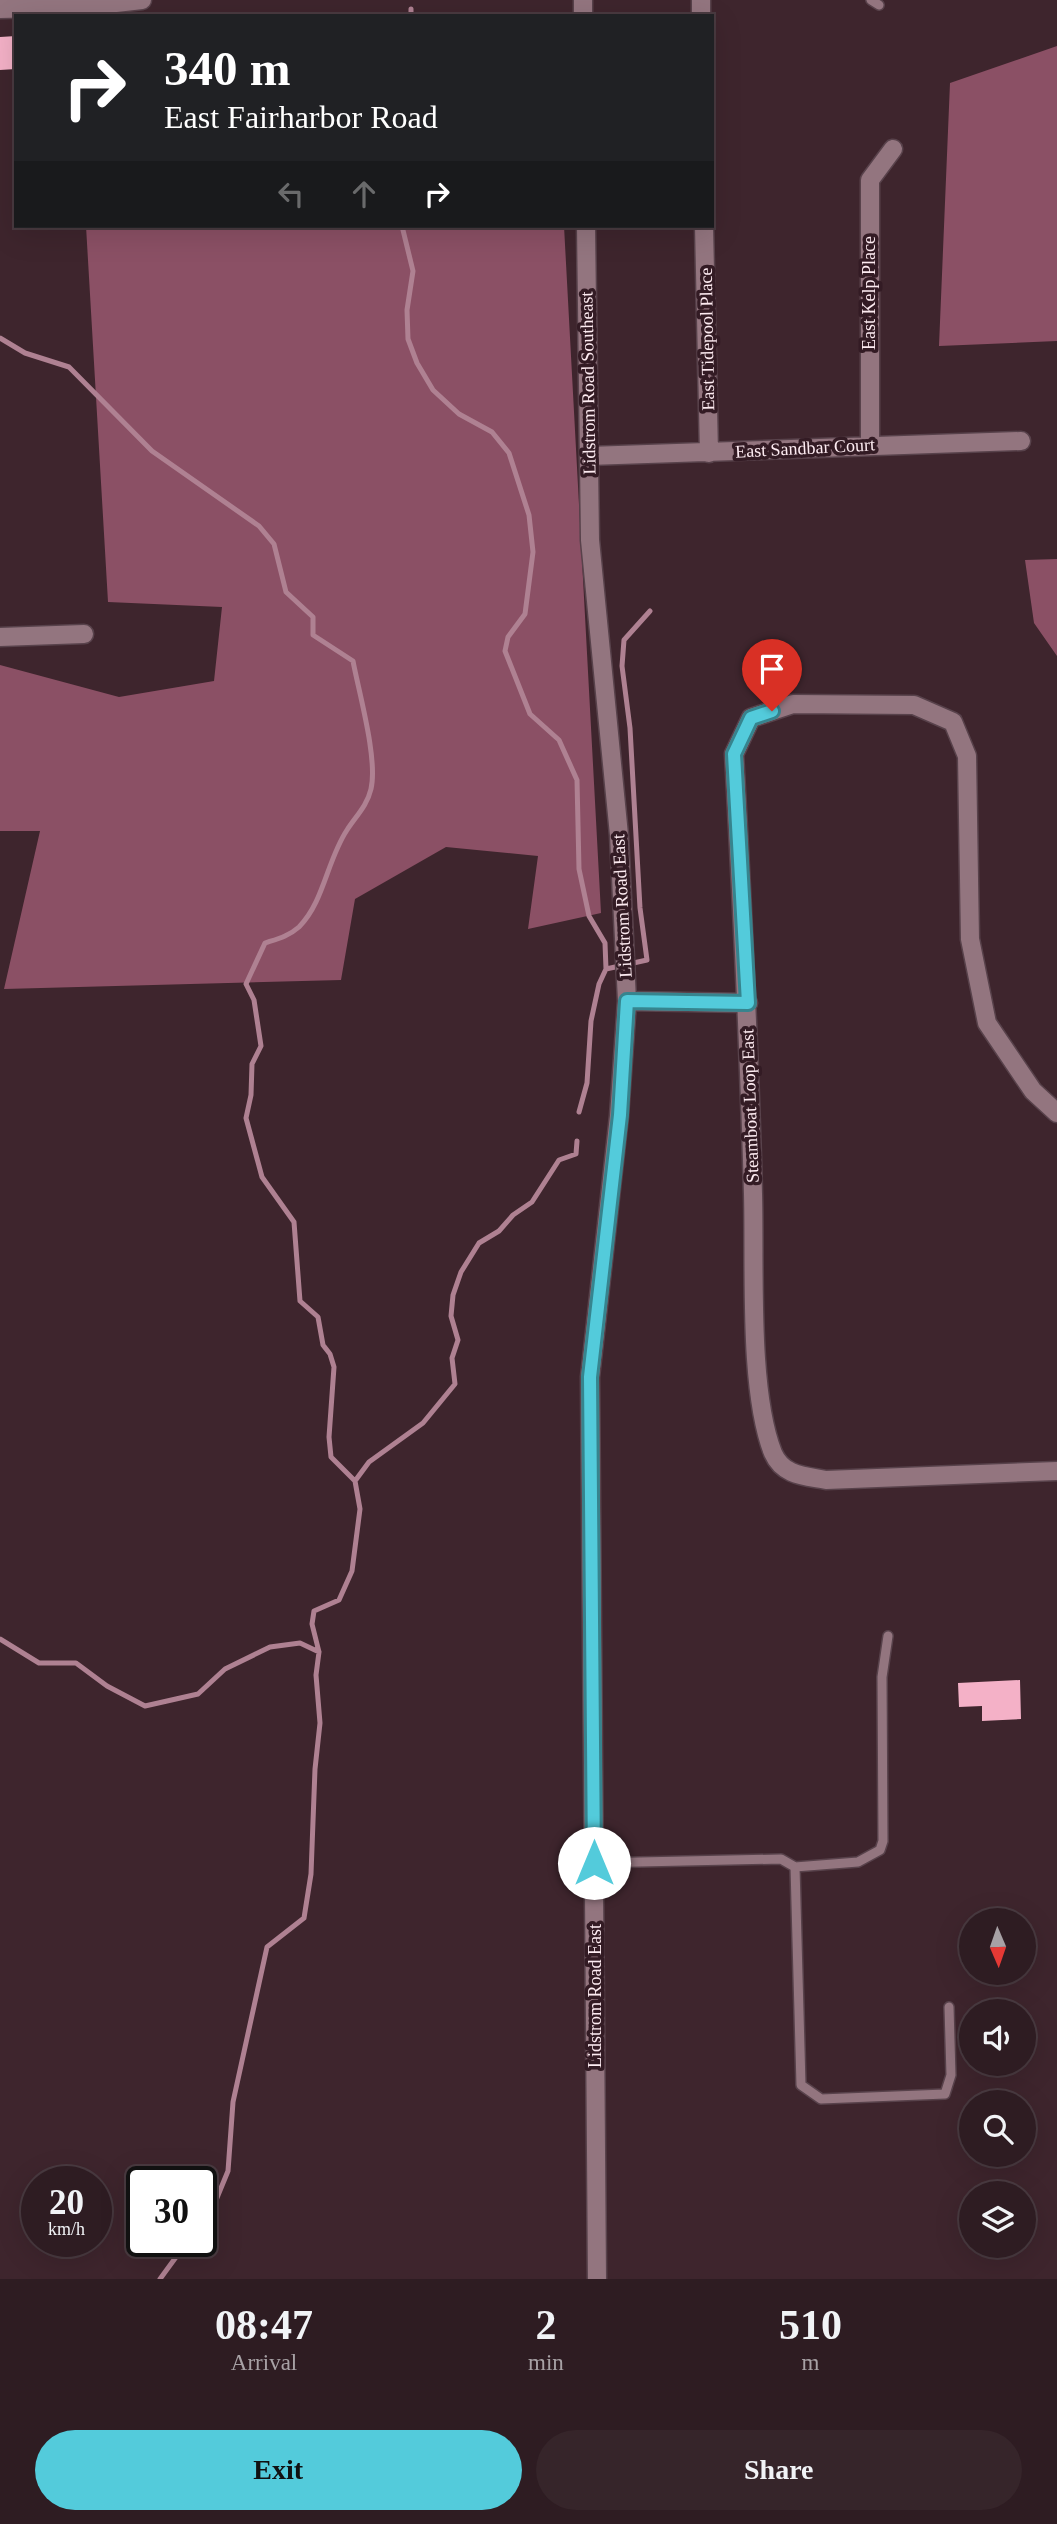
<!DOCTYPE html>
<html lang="en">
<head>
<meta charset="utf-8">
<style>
	:root { --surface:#2e1c22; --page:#36252a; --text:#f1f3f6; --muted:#a7a1a5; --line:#493a40; --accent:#53cbdb }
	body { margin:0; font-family:"Times New Roman",serif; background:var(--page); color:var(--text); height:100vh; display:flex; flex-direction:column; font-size:26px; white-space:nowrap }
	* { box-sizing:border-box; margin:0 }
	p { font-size:23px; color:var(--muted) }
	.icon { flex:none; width:38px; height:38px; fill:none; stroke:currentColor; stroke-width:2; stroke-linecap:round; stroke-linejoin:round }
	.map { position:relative; height:2279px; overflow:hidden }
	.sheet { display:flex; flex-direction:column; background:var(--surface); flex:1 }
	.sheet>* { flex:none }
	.top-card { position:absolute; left:14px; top:14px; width:700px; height:214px; border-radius:0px; box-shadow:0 7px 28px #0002,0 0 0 2px var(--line); background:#202124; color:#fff; overflow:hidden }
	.needle { width:46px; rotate:178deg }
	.buttons { position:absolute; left:959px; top:1908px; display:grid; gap:14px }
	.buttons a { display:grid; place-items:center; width:77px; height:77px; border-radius:50%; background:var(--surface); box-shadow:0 7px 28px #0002,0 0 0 2px var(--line); font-size:35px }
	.speed { position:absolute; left:21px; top:2166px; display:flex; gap:14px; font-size:35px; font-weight:700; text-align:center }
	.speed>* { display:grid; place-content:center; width:91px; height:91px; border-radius:50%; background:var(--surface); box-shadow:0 7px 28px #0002,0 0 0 2px var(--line); line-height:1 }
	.speed small { font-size:18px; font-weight:400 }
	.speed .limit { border:4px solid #111; border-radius:10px; background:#fff; color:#111 }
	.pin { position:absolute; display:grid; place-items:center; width:60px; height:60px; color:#fff; margin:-72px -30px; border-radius:50% 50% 50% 0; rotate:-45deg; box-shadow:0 0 7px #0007 }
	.pin .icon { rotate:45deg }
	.me { position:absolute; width:77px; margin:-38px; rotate:0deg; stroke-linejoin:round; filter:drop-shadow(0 0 5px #0008) }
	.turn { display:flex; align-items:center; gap:24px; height:147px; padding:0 35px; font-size:32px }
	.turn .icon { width:91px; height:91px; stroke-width:2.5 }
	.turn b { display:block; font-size:49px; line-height:60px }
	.lanes { display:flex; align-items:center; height:66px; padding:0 35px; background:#0003; justify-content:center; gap:35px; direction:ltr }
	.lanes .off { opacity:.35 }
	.eta { display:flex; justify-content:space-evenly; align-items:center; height:119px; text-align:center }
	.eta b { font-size:42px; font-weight:700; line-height:49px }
	.action { display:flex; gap:14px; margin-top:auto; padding:14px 35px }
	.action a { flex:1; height:80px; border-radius:42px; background:var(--accent); color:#111; font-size:28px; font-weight:700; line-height:80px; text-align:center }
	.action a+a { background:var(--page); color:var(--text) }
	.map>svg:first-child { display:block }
	.forest { fill:#8b5065 }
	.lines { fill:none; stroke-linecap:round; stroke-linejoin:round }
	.stream { stroke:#af8192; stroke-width:5 }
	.building { fill:#f4b1c7 }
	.service-casing { stroke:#58424b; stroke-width:12 }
	.minor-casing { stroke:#58424b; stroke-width:21 }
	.service { stroke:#93757f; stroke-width:9 }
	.minor { stroke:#93757f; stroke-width:18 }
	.route-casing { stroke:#36848e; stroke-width:18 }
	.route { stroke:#53cbdb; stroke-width:12 }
	.labels { text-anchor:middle; stroke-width:7; stroke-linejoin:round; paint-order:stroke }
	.street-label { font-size:18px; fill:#fdebf1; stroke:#331b24 }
</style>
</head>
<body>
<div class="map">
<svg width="1057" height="2279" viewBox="0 0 1057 2279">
	<rect width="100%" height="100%" fill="#3e252d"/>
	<path class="forest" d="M1057,46V341L939,346L950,83Z
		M86,226H564L601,913L528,929L538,856L446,847L355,899L341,980L4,989L40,831H0V665L119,697L214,681L222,607L108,602Z
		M1057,559V656L1034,623L1025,560Z"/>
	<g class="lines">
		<path class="stream" d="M411,16V9
			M402,226L413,271L407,310L408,339L417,363L433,390L459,414L492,432L509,453L529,515L533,552L525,614L508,637L505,651L530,714L559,740L577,780L579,869L589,916L605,943L606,969L599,984L591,1021L587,1083L579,1112
			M0,338L25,353L69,367L152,451L259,526L274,544L286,592L313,617V635L353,661C359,693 378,759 371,789C367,806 356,816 347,830C327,860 324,902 299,927C289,936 277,939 265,943L246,984L254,1000L261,1046L252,1064L251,1095L246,1118L262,1177L294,1222L300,1301L318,1317L323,1345L330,1354L334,1367L329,1437L331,1457L355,1481L360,1509L352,1571L339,1600L314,1611L312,1624L319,1652L316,1675L320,1723L315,1769L311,1874L304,1918L267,1947L233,2102L228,2171L214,2205L201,2222
			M606,969L647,960L640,908L630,728L622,666L624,640L650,611
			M355,1481L369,1462L423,1423L455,1384L452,1358L458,1340L451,1316L453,1295L461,1272L479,1243L499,1231L513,1215L532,1202L559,1160L576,1154L577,1141
			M0,1639L39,1663H76L107,1686L145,1706L198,1694L225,1669L270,1647L300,1643L319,1652
			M160,2279L187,2242"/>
	</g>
	<path class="building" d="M16,36V69L0,70V37Z
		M1020,1680L1021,1719L982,1721V1706L959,1707L958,1683Z"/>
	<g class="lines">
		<g class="service-casing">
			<path id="service" d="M871,0L879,5
				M594,1863L781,1859L795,1867L801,2085L821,2099L945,2094L951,2075L949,2007
				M795,1867L858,1862L880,1850L883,1841L882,1677L888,1636"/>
		</g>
		<g class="minor-casing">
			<path id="minor" d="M583,0V16
				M701,0V16
				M0,9L81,7L142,0
				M586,226L590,540L619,835L627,1001L619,1116L590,1377L597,2279
				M704,226L709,453
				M870,445V180L893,149
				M589,456L1021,441
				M0,637L84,634
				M627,1001L748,1003
				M1057,1113L1033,1091L987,1023L970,939L967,756L953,722L914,705L793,704L751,718L734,754C742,901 749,1047 753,1194C755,1264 748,1390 773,1453C783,1476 805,1476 826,1480L1057,1471"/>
		</g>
		<use href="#service" class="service"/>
		<use href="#minor" class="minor"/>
	</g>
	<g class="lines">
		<g class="route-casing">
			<path id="route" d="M594,1863L590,1377L620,1115L627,1001L748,1003L734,754L751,718L772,711"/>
		</g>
		<use href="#route" class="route"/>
	</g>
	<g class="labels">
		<g class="street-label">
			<text transform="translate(869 293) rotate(-90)" y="6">East Kelp Place</text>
			<text transform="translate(707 339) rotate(-91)" y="6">East Tidepool Place</text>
			<text transform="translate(588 383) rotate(-91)" y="6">Lidstrom Road Southeast</text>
			<text transform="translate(805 448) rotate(-3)" y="6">East Sandbar Court</text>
			<text transform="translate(622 906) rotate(-93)" y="6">Lidstrom Road East</text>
			<text transform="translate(750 1106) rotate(-92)" y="6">Steamboat Loop East</text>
			<text transform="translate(595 1996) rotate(-90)" y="6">Lidstrom Road East</text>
		</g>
	</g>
</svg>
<div class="buttons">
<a><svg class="needle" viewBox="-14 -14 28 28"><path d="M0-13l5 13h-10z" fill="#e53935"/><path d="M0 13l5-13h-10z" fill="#a7a1a5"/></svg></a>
<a><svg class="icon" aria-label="sound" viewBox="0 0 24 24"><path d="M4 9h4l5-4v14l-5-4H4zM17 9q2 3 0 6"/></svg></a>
<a><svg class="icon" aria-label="search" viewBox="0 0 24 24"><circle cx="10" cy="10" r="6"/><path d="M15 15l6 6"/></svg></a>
<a><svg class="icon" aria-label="layers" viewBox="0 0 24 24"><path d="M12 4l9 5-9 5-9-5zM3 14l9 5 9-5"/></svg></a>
</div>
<div class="speed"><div>20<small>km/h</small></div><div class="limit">30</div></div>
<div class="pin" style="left:772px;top:711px;background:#d93025"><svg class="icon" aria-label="arrive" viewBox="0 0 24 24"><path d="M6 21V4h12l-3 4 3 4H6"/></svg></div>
<svg class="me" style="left:594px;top:1863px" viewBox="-20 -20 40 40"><circle r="19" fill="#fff"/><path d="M0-13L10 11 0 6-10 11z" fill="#53cbdb"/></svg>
<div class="top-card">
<div class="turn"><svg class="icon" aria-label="right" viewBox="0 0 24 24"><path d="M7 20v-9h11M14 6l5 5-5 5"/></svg><div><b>340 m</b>East Fairharbor Road</div></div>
<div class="lanes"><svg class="icon off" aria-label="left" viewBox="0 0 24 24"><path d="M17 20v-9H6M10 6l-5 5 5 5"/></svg><svg class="icon off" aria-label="ahead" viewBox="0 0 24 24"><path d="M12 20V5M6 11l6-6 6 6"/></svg><svg class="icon" aria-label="right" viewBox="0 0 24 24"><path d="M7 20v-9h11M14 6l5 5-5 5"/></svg></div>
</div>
</div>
<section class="sheet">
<div class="eta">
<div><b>08:47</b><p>Arrival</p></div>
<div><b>2</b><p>min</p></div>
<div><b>510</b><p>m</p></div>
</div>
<div class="action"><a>Exit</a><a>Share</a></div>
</section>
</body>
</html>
